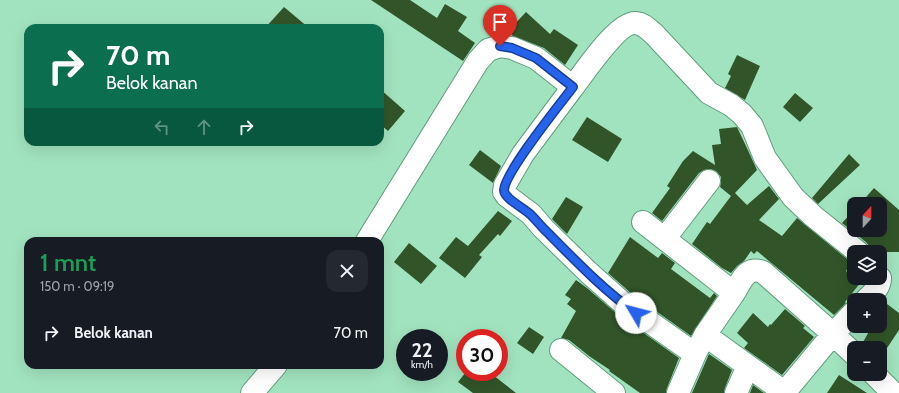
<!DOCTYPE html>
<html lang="id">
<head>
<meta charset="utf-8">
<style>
	:root { --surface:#171b24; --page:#242831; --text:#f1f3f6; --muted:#9ea1a6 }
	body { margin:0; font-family:Cabin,sans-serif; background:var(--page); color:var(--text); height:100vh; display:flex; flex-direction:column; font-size:15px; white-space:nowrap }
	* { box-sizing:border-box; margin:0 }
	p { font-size:13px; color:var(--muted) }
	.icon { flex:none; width:22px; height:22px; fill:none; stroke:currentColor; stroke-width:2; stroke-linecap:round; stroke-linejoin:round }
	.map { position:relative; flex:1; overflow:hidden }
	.drawer { position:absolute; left:24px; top:237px; width:360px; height:132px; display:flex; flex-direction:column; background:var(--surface); border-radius:12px; box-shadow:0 4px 16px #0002 }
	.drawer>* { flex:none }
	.top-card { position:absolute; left:24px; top:24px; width:360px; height:122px; border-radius:12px; box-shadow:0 4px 16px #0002; background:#0b6e4f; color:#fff; overflow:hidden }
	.needle { width:26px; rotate:21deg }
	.tools { position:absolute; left:847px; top:197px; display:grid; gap:8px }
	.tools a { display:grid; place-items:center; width:40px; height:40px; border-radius:8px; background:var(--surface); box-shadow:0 4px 16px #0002; font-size:20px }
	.speed { position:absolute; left:396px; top:329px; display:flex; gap:8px; font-size:20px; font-weight:700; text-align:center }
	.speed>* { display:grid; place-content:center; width:52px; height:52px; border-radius:50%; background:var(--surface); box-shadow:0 4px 16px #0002; line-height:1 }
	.speed small { font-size:10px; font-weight:400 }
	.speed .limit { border:6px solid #d22; background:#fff; color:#111 }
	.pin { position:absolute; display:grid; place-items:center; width:34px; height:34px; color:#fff; margin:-41px -17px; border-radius:50% 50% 50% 0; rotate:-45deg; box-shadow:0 0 4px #0007 }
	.pin .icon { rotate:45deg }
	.me { position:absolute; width:44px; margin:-22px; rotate:307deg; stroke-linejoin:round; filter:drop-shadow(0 0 3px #0008) }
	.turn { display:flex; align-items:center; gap:14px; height:84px; padding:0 16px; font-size:18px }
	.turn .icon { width:52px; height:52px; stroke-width:2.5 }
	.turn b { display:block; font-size:28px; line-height:34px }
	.lanes { display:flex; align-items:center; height:38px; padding:0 16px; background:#0003; justify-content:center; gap:20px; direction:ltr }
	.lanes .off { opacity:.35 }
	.round { display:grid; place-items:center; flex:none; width:42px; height:42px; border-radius:12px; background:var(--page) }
	.headline { display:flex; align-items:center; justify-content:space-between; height:68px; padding:0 16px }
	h1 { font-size:24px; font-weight:600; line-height:30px; color:#1e9e55 }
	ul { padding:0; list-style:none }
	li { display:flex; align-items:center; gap:12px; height:56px; padding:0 16px }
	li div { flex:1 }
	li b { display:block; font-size:15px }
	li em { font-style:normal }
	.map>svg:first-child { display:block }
	.building { fill:#315529 }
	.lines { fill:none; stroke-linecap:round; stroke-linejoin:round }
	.minor-casing { stroke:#5f9e7d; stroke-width:24 }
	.minor { stroke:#fff; stroke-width:22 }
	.route-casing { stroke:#184099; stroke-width:10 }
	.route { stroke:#2563eb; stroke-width:7 }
</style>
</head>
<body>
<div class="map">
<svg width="899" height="393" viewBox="0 0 899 393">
	<rect width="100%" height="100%" fill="#a2e3bf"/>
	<path class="building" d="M371,0H410L437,18L445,4L467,17L458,31L475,43L463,61Z
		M284,7L309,28H265Z
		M526,12L550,34L554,29L578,45L565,65L544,48L513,36L508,31Z
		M737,55L760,66L745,100L725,88L731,76L728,74Z
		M380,89L405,111L388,131L380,124Z
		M795,93L813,108L800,122L783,107Z
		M587,117L622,139L608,162L572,140Z
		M737,127L746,146L757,170L735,193L747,205L769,186L779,199L759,220L782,236L797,218L852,263L846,271L861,282L845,302L846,303L834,315L757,251L754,254L751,251L744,261L737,266L731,273L722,268L692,244L707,222L710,224L731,196L720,187L721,182V177L716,171L710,169L704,170L699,173L662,221L652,213L670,188L667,186L683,161L693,151L715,165L712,145L721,144L719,129Z
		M480,150L501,166L493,183L469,165Z
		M849,154L860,165L818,204L812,198Z
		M874,188L899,210V252H874L866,242L842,223L854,210V230H880V204H860Z
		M566,197L583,207L567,234L552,219Z
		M498,211L512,221L500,236L498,234L479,255L482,257L465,278L439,258L456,237L468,246Z
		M630,237L658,258L662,253L675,263L671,269L710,298L714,293L717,296L691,336L632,294L608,273Z
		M409,243L437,266L421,284L394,262Z
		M576,280L587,288L617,314L679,358L667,388L666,393H640L609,371L610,370L589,356L569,340L561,338L576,311L567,304L571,299L565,295Z
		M883,301L899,313V330L887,348H865L862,344L872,326H880V304Z
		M785,309L805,326L803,328L814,337L782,375L744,348L748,343L737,333L753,313L768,327L770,324L771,325Z
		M529,327L544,337L533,354L517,343Z
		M709,354L732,370L725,388L724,393H692Z
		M466,372H489L516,393H473L458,382Z
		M839,375L867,393H827Z
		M753,385L764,393H750Z"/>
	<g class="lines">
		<g class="minor-casing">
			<path id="minor" d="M573,87L523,154L505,185L504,192L507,196L531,214L543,228L588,272L624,304L695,354L705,335
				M643,222L734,293C742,280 746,266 763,272L833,334L854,354
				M665,238L709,181
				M367,241L478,61L488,50L500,46L512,48L536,58L573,87C584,73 618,21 636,23C644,24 648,29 654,34L709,93L731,105L742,114L752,126L765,158L793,197L813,216L858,252
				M734,293L705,335L784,392
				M866,300C872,294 880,288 880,278
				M561,350L614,393
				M874,374L893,393
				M252,393L276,365
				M678,393L695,354
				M736,393L748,366
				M784,393L833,334L854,312"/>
		</g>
		<use href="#minor" class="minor"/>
	</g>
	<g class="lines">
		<g class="route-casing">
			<path id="route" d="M500,46L512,48L536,58L573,87C560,104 505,172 504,190C504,199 526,209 532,216C536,220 540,225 544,229C573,258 602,289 636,313"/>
		</g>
		<use href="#route" class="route"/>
	</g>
</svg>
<div class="tools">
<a><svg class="needle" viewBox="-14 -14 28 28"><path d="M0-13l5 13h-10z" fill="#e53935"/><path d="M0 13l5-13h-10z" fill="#9ea1a6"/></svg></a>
<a><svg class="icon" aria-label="layers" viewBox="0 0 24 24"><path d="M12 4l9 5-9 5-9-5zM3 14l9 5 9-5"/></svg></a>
<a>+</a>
<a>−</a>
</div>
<div class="speed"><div>22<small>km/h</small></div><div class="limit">30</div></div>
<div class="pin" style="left:500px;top:46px;background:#d93025"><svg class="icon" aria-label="arrive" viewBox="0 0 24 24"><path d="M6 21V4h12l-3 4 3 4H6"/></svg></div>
<svg class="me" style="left:636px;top:313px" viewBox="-20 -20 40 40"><circle r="19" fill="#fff"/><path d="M0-13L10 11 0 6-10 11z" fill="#2563eb"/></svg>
<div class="top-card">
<div class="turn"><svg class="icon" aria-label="right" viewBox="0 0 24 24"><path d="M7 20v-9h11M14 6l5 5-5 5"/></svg><div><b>70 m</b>Belok kanan</div></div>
<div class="lanes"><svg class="icon off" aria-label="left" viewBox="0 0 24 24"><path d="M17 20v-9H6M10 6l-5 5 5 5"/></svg><svg class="icon off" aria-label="ahead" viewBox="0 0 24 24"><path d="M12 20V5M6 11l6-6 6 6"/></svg><svg class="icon" aria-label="right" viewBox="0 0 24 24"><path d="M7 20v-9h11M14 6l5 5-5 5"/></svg></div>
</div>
<section class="drawer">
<div class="headline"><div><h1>1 mnt</h1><p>150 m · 09:19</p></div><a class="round"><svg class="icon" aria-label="close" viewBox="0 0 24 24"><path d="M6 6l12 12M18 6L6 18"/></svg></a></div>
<ul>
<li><svg class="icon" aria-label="right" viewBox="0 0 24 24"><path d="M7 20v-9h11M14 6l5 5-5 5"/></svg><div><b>Belok kanan</b></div><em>70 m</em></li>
</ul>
</section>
</div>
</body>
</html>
